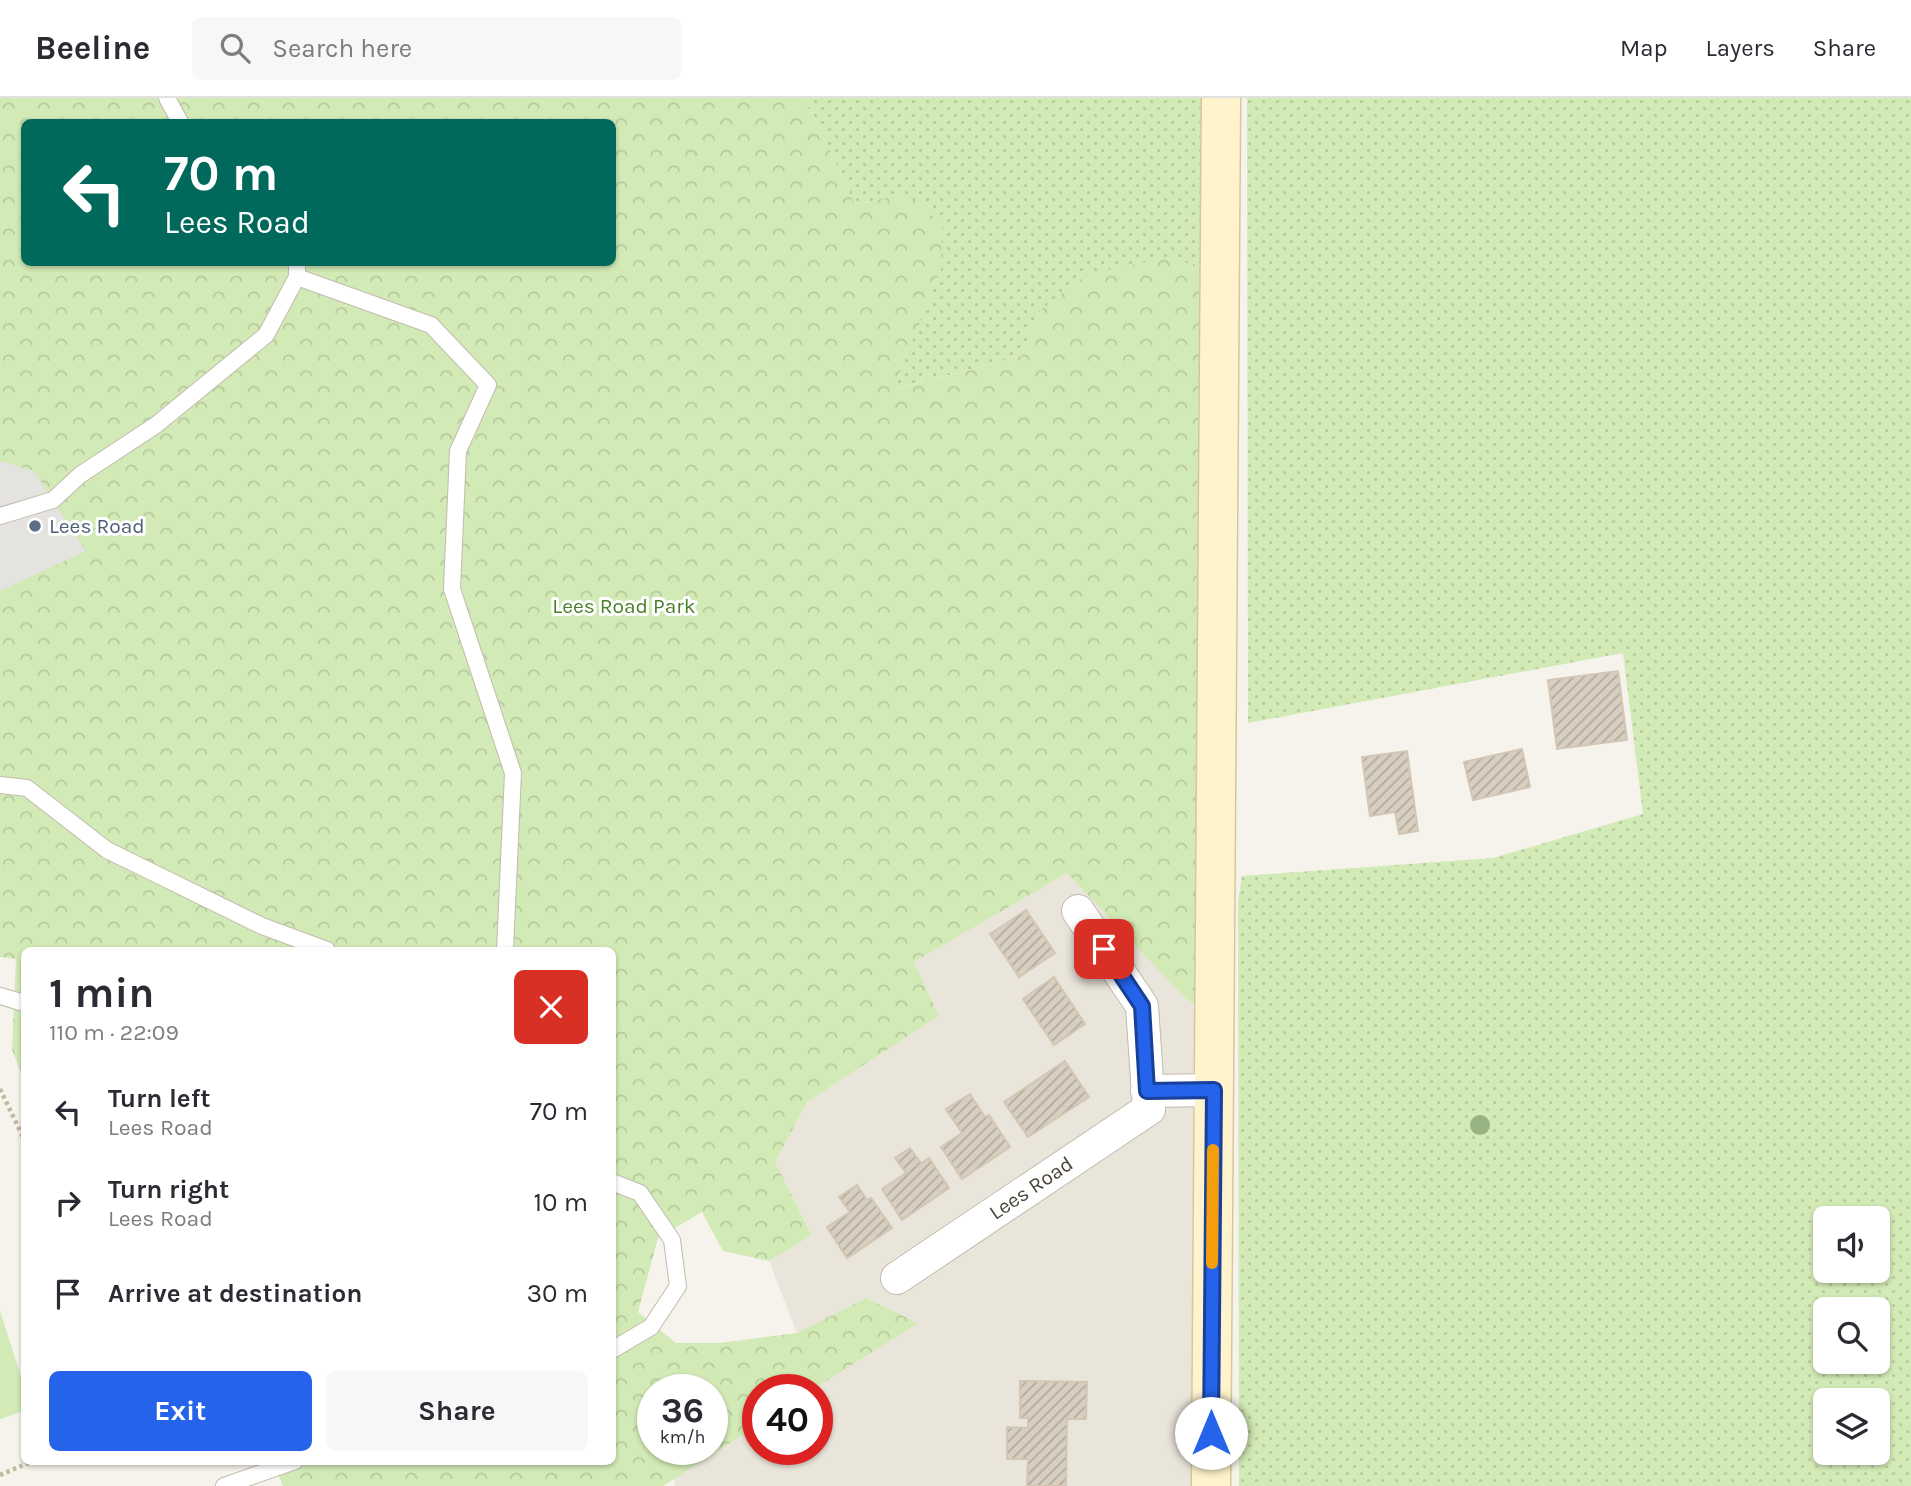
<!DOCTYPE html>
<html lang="en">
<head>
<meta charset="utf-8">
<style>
	:root { --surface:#fff; --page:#f7f7f7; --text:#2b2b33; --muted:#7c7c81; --line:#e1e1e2; --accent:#2563eb }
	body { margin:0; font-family:Karla,sans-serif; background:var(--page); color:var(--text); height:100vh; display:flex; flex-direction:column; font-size:26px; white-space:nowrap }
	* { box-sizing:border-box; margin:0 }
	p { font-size:23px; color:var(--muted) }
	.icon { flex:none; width:38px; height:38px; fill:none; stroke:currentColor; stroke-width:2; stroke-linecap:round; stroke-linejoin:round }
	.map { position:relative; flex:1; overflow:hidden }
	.side { position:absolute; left:21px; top:849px; width:595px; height:518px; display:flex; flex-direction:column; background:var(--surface); border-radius:10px; box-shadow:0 2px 5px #0004 }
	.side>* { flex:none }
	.banner { position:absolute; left:21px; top:21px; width:595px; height:147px; border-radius:10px; box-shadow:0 2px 5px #0004; background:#00695c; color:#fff; overflow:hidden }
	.buttons { position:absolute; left:1813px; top:1108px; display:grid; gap:14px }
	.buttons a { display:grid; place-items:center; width:77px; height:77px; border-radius:10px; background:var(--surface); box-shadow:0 2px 5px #0004; font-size:35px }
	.speed { position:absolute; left:637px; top:1276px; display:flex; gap:14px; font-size:35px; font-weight:700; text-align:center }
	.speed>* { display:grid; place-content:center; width:91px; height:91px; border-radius:50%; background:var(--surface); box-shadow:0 2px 5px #0004; line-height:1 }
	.speed small { font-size:18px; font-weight:400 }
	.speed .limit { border:10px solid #d22; background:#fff; color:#111 }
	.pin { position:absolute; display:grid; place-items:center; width:60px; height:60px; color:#fff; margin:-30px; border-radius:14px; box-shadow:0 4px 10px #0006 }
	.me { position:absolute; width:77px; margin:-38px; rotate:0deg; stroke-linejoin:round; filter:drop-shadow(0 0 5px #0008) }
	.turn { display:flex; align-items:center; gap:24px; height:147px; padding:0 28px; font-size:32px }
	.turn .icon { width:91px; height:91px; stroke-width:2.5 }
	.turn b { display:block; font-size:49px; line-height:60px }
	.round { display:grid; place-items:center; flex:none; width:74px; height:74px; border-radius:10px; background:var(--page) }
	.head { display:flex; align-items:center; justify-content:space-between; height:119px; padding:0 28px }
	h1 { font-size:42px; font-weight:700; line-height:52px }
	.button { display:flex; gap:14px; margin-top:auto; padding:14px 28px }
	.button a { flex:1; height:80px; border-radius:10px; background:var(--accent); color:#fff; font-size:28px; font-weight:700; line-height:80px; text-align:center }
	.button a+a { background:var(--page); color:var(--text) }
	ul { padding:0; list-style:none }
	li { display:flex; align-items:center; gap:21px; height:91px; padding:0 28px }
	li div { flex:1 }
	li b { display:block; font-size:26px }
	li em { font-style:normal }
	header { display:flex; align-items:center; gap:42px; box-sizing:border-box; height:98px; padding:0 35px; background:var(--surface); border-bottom:2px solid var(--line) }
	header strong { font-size:33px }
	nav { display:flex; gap:38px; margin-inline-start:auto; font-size:24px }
	.search { width:490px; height:63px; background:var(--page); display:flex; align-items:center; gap:18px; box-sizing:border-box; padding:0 24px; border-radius:10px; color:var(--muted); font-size:26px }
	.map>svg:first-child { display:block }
	.residential { fill:#eae5da }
	.grass { fill:url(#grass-dots); fill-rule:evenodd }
	.forest { fill:url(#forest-crowns); fill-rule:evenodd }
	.pitch { fill:#d2eab5 }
	.parking { fill:#e5e3e0 }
	.building { fill:url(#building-hatch); stroke:#d3c7b4; stroke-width:2 }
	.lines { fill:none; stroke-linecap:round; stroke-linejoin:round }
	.lane-casing { stroke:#c2bbae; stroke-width:18 }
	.street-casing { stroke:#c2bbae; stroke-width:34 }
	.secondary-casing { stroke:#d6c79b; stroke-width:41 }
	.path { stroke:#c4b79f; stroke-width:4.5; stroke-dasharray:3.5 3.5; stroke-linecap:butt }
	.lane { stroke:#fff; stroke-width:16 }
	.street { stroke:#fff; stroke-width:32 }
	.secondary { stroke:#fff3cd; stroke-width:38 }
	.tree { fill:#97b381 }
	.route-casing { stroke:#184099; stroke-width:18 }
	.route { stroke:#2563eb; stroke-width:12 }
	.slow { stroke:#f59e0b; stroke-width:12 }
	.service-dot { fill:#5c6f8a; stroke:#fff; stroke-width:2.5 }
	.labels { text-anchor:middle; stroke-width:6; stroke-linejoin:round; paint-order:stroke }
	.service-label { font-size:21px; fill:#4e5e75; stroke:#fff; text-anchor:start }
	.park-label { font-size:21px; fill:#4a7f2a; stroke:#fff }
	.street-label { font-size:21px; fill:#4b4439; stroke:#fff }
</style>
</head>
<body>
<header>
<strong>Beeline</strong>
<div class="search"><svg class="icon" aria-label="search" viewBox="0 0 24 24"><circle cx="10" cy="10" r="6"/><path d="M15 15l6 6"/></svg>Search here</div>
<nav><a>Map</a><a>Layers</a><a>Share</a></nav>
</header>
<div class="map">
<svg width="1911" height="1388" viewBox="0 0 1911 1388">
	<defs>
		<pattern id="grass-dots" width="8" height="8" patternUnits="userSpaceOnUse" patternTransform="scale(1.75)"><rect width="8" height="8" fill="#d2eab5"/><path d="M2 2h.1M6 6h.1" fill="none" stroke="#b6ca9c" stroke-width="1.8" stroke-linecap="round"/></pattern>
		<pattern id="forest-crowns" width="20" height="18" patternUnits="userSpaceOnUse" patternTransform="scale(1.75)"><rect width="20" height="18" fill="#d2eab5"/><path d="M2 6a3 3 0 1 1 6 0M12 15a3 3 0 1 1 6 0" fill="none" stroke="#b6ca9c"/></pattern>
		<pattern id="building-hatch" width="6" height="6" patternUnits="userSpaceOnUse" patternTransform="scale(1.75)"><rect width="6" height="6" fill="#d8cfc1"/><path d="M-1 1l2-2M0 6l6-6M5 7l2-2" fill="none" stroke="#b1aa9e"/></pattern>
	</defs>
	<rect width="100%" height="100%" fill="#f6f3ec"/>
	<path class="residential" d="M1067,774L1186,901L1200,909L1194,1388H675L674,1380L758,1327V1351H817V1292L814,1291L918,1225L866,1200L797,1235L769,1163L812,1136L775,1064L807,1004L939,918L914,864Z"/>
	<path class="grass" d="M803,0H1201L1208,168L1038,214L1022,258L892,292L941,171L892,98L855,107L817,24Z
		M1247,0H1911V1388H1239L1238,803L1242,778L1493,760L1643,716L1623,555L1248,625ZM1825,1120H1878V1172H1825ZM1825,1211H1878V1264H1825ZM1825,1302H1878V1354H1825Z"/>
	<path class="forest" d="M0,0H803L817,24L855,107L892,98L917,102L942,128L941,171L893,292L1022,258L1038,214L1088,176L1161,161L1208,168L1200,909L1186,901L1067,775L914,864L939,918L807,1004L775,1064L812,1137L769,1163L723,1153L702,1114L658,1140L638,1214L676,1245H720L797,1235L866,1200L918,1225L814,1291L758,1292V1327L663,1388H283L272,1363H612V852H24V982L12,952L16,861L0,859ZM24,24H612V164H24ZM653,1292H712V1351H653Z"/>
	<path class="pitch" d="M0,1213L24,1288V1313L0,1321Z"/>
	<path class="parking" d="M0,363L34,373L86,453L0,493Z"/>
	<path class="building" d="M1618,573L1627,642L1557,651L1548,582Z
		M1522,651L1530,689L1473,702L1464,664Z
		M1407,653L1418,733L1399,736L1395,714L1370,718L1362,659Z
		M1026,812L1055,855L1019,879L990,836Z
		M1054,879L1085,926L1054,947L1023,901Z
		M1065,963L1089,999L1028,1039L1004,1004Z
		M970,996L985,1019L989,1017L1010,1049L962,1081L941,1049L962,1035L946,1011Z
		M910,1050L921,1065L929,1060L949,1090L902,1122L882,1091L906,1075L895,1060Z
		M857,1087L867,1102L871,1100L892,1130L847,1160L827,1129L850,1114L839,1099Z
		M1020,1283L1087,1284L1086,1321H1067L1066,1388H1027L1028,1361H1007V1329L1028,1330V1320H1020Z"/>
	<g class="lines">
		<g class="lane-casing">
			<path id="lane" d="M167,0L180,24
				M297,179L431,227L488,287L458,353L452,491L513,675L505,852
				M0,418L53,402L80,377L156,327L266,237L297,179V164
				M0,687L27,690L107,752L262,828L327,852
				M0,898L24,905
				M612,1084L640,1095L672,1142L678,1188L651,1229L612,1252
				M224,1388L295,1363"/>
		</g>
		<g class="street-casing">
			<path id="street" d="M1147,993L1214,992
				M897,1180L1149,1011L1142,908L1078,813"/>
		</g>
		<g class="secondary-casing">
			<path id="secondary" d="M1211,1388L1221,0"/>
		</g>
		<path class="path" d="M0,991L24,1041
			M0,1377L33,1363"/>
		<use href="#lane" class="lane"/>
		<use href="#street" class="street"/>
		<use href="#secondary" class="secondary"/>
	</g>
	<circle class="tree" cx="1480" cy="1027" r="10"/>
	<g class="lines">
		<g class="route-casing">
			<path id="route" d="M1104,851L1142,908L1147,993L1214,992L1211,1335"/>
		</g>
		<use href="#route" class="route"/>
		<path class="slow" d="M1212,1165L1213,1052"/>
	</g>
	<circle class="service-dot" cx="35" cy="428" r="7"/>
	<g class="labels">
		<g class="service-label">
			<text x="49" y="435">Lees Road</text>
		</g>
		<g class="park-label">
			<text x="624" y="515">Lees Road Park</text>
		</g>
		<g class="street-label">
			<text transform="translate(1031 1090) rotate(-34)" y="7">Lees Road</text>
		</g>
	</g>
</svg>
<div class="buttons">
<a><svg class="icon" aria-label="sound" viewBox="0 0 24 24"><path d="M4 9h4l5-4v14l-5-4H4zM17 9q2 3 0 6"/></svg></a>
<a><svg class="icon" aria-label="search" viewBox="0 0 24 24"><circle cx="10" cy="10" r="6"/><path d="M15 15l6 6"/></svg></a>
<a><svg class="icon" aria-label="layers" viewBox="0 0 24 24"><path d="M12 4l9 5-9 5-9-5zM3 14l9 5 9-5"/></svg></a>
</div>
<div class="speed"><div>36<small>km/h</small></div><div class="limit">40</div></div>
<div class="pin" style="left:1104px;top:851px;background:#d93025"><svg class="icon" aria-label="arrive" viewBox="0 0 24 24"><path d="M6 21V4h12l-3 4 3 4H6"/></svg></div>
<svg class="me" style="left:1211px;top:1335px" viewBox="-20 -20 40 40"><circle r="19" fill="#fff"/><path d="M0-13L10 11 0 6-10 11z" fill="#2563eb"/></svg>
<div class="banner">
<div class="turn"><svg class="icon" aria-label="left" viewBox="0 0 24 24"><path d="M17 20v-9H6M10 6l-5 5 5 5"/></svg><div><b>70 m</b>Lees Road</div></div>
</div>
<section class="side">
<div class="head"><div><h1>1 min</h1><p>110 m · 22:09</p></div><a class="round" style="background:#d93025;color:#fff"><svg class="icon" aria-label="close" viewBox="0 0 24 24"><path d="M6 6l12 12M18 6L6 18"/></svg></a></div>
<ul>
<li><svg class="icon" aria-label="left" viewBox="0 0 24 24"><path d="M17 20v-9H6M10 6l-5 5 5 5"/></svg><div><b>Turn left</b><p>Lees Road</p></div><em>70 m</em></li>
<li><svg class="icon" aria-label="right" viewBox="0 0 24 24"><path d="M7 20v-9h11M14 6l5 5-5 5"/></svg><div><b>Turn right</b><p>Lees Road</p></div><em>10 m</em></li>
<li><svg class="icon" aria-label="arrive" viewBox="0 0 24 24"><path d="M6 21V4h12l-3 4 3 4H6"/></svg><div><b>Arrive at destination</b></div><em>30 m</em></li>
</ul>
<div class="button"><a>Exit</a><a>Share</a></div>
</section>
</div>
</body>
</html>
